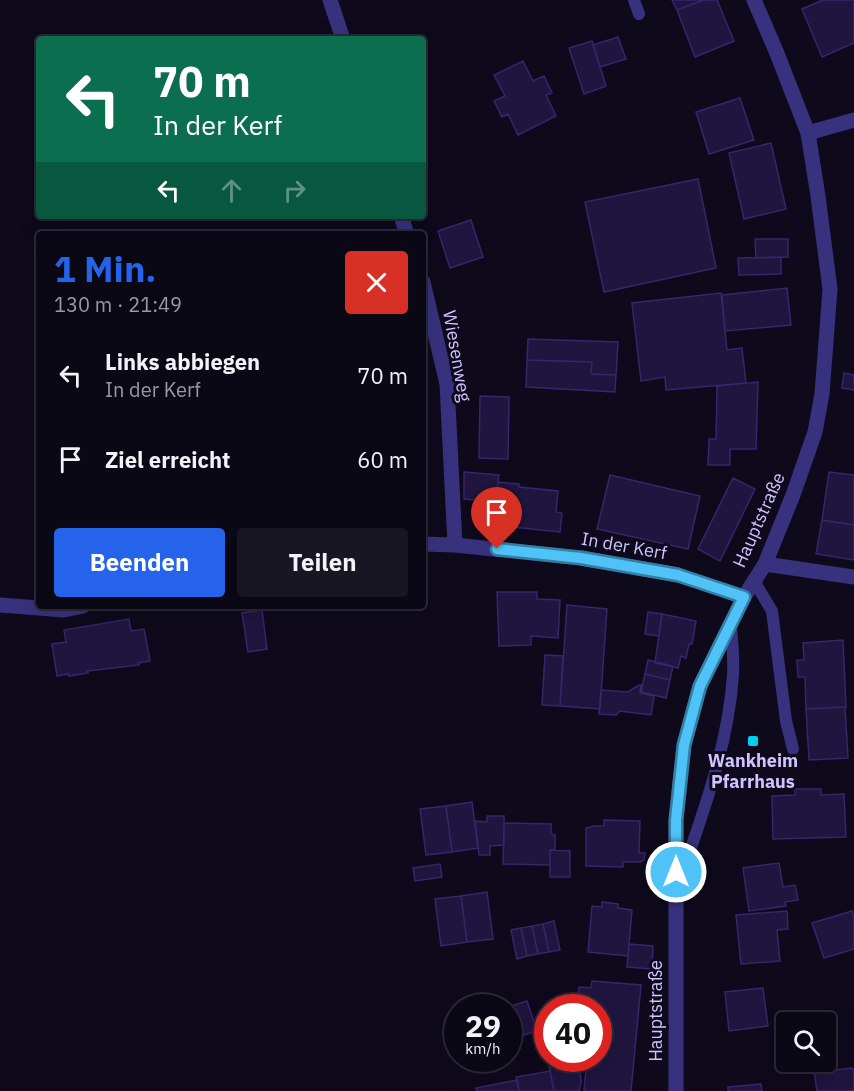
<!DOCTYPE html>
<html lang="de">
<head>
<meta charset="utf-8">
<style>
	:root { --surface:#0a0815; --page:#181622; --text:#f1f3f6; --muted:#999aa0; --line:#2a2934; --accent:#2563eb }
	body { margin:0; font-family:"IBM Plex Sans",sans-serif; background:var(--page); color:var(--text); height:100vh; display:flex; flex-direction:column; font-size:22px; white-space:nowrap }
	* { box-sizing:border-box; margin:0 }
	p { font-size:20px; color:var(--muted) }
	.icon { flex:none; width:33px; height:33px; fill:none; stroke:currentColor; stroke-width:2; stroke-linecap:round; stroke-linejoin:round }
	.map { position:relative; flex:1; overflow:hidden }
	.sheet { position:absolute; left:36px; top:231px; width:390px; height:378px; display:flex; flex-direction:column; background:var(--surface); border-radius:6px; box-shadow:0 6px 24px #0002,0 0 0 2px var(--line) }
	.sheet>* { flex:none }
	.top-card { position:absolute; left:36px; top:36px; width:390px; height:183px; border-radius:6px; box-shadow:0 6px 24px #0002,0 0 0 2px var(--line); background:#0b6e4f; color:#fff; overflow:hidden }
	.buttons { position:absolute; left:776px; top:1012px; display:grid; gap:12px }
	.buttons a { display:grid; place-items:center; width:60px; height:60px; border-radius:6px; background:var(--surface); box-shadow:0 6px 24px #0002,0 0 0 2px var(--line); font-size:30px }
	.speed { position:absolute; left:444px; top:994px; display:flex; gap:12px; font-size:30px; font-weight:700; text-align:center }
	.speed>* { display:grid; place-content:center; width:78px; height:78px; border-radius:50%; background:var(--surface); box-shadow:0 6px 24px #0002,0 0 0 2px var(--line); line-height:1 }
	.speed small { font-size:15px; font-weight:400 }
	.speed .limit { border:9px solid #d22; background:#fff; color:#111 }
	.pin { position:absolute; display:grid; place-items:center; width:51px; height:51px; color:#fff; margin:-62px -26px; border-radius:50% 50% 50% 0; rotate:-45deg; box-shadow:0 0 6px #0007 }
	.pin .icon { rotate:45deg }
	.me { position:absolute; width:66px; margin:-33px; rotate:0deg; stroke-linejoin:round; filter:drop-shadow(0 0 4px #0008) }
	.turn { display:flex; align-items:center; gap:21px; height:126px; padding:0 18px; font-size:27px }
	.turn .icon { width:78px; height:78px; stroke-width:2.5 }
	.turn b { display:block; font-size:42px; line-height:51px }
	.lanes { display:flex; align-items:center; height:57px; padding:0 18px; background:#0003; justify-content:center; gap:30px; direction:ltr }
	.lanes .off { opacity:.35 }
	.round { display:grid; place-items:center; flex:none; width:63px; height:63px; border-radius:6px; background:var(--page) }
	.overview { display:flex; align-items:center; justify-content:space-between; height:102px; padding:0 18px }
	h1 { font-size:36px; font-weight:700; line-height:45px; color:var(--accent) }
	.button { display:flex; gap:12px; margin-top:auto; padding:12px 18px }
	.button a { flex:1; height:69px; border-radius:6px; background:var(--accent); color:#fff; font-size:24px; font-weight:700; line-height:69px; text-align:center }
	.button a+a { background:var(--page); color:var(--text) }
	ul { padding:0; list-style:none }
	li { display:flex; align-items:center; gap:18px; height:84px; padding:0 18px }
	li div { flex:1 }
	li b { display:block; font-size:22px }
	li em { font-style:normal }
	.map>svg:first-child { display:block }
	.building { fill:#1f153e; stroke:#36266b; stroke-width:1.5 }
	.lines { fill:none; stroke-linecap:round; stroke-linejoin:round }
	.service { stroke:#38327e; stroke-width:12 }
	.minor { stroke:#38327e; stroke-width:15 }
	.tertiary { stroke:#38327e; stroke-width:15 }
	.route-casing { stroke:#337fa1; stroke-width:15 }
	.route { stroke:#4fc3f7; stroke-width:10 }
	.poi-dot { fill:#00cef0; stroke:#0e0a1c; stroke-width:2 }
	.labels { text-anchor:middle; stroke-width:6; stroke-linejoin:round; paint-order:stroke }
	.street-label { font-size:18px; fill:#cec5ff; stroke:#0e0a1c }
	.poi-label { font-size:18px; font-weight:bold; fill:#cec5ff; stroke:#0e0a1c }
</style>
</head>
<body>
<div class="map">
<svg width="854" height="1091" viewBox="0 0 854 1091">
	<rect width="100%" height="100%" fill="#0e0a1c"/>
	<path class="building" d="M672,0H704L677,10Z
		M704,0H717L734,41L695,57L677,10Z
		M823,0H854V43L822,57L802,9Z
		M618,37L626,59L600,67L593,45Z
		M592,41L606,86L584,94L569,48Z
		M523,61L533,81L544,76L552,93L546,95L556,116L518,135L508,114L502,117L494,101L505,96L494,75Z
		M740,98L754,140L709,154L696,112Z
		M771,143L786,209L744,219L729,153Z
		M698,179L716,268L604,292L585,202Z
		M471,220L483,257L450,268L438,231Z
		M755,239H788V257L756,258Z
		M781,257V274L739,275L738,258Z
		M787,288L791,325L725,331L722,295Z
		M721,293L727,350L742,348L746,383L666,390L665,377L641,381L632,303Z
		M528,339L618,342L616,375L591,374L592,362L527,360Z
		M527,360L592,362L591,374L616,375L615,392L526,387Z
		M844,373L854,375V390L842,388Z
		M758,382L756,449H730V465H708L709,439H716L717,386Z
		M480,396L509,397L508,459L479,458Z
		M464,472L499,475L497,493L490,492L489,501L464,499Z
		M829,472L854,475V525L822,520Z
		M610,475L700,496L688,549L597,529Z
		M733,478L755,489L720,561L698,549Z
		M498,482L519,484V487L558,491L556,512L562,513L560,532L513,527V523L495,521Z
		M822,520L854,525V560L816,554Z
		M497,592H537V599L560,600L558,638L531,636V645L499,646Z
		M567,605L607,609L600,709L560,706Z
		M262,610L267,649L248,652L242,613Z
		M648,612L662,614L659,636L645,634Z
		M662,614L696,621L692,644H689L686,658L681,656L678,668L655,663Z
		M129,619L131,631L144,629L150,661L138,663L139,665L87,671L88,673L69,676V674L57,676L52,644L66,642L64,630Z
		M843,640L846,707L806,709L805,677H798L797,660H804L803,643Z
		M545,655L563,656L560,706L542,705Z
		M648,660L673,666L670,680L645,674Z
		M645,674L670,680L666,698L641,692Z
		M639,685H641L640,693L654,696L651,715L620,711L616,715L599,714L601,690L628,692Z
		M845,707L848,758L809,760L806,709Z
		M795,789H821V795L844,794L846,837L773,839L772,796L795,795Z
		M472,802L478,848L452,852L446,806Z
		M446,806L452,852L426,855L420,809Z
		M487,816H504V845L490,846V855H479L475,821L487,822Z
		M604,820L640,821L639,853H645L644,860L640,862H623V867L586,866V828L594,826H604Z
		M504,823L551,824V834L555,835V850H550V865L503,864Z
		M550,850L570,851V877H550Z
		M779,863L783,887L795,885L798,900L785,902L786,906L749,911L743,868Z
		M440,864L442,877L415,881L413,868Z
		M487,892L493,939L467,942L461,896Z
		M461,896L467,942L441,946L435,899Z
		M602,902L618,904V908L632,910L628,956L588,952L592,906L602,907Z
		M787,911L788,929L777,930L780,961L741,964L736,915Z
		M852,911L854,918V949L824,958L812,923Z
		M554,921L560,950L549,952L543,924Z
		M543,924L549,952L538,954L532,926Z
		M532,926L538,954L527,956L521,928Z
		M521,928L527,956L517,959L511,930Z
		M629,944L653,946L652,969L627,967Z
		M592,981L641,985L631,1091H584L587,1059H598V1008L577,1006L579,987L591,988Z
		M763,988L768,1026L729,1031L725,992Z
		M527,1001L537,1031L508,1040V1008H505Z
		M579,1062L581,1082L579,1091H554L549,1065Z
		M829,1064L835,1070L851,1068L854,1070V1091H817L814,1071L819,1065Z
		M550,1071L554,1091H519L516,1077Z
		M517,1080L519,1091H477L476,1088Z
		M761,1084L762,1091H728V1087Z"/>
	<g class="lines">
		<path class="service" d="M634,0L639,14
			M754,581L772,611L786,721L793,749
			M679,883C702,815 728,748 733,675C734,659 732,641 731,625"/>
		<path class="minor" d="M330,0L343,39
			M808,133L854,120
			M401,216L407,234
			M423,282L447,384L455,545
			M423,544L455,545L581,558L678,575L744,597
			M765,564L854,577
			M0,605L64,610L83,606"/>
		<path class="tertiary" d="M676,1091V820L684,745L700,686L744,597L765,564L793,495L815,432L822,394L830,289L818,196L808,133L776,51L754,0"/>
	</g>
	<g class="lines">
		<g class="route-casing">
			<path id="route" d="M497,549L581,558L678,575L744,597L700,686L684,745L676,820V872"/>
		</g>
		<use href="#route" class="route"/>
	</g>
	<rect class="poi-dot" x="747" y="735" width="12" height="12" rx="3"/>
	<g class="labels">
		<g class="street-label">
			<text transform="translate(457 356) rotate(80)" y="6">Wiesenweg</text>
			<text transform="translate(759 520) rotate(-66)" y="6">Hauptstraße</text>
			<text transform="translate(624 546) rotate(10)" y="6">In der Kerf</text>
			<text transform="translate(656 1011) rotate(-90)" y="6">Hauptstraße</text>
		</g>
		<g class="poi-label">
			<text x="753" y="767">Wankheim<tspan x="753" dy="21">Pfarrhaus</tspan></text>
		</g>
	</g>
</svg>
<div class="buttons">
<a><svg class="icon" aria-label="search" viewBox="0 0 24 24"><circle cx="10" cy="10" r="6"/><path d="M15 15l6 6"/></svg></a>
</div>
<div class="speed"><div>29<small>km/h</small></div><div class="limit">40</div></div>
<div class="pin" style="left:497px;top:549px;background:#d93025"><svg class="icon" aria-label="arrive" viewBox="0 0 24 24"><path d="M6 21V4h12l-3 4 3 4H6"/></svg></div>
<svg class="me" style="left:676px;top:872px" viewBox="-20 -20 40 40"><circle r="17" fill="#4fc3f7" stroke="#fff" stroke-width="3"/><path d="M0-11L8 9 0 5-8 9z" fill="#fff"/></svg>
<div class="top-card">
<div class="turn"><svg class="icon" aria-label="left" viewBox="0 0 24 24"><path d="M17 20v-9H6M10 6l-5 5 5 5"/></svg><div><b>70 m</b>In der Kerf</div></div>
<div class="lanes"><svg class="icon" aria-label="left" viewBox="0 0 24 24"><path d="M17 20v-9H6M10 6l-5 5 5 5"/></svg><svg class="icon off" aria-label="ahead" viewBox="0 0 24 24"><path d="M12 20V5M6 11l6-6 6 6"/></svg><svg class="icon off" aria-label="right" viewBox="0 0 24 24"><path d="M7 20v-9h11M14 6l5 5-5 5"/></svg></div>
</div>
<section class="sheet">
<div class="overview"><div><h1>1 Min.</h1><p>130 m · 21:49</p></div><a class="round" style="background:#d93025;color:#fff"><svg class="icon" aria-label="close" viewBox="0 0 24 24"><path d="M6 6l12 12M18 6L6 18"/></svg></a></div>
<ul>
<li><svg class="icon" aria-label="left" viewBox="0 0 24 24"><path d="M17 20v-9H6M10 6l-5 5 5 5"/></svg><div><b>Links abbiegen</b><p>In der Kerf</p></div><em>70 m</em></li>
<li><svg class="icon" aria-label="arrive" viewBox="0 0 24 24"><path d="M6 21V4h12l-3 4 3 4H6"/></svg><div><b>Ziel erreicht</b></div><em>60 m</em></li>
</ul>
<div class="button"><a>Beenden</a><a>Teilen</a></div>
</section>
</div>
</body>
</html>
